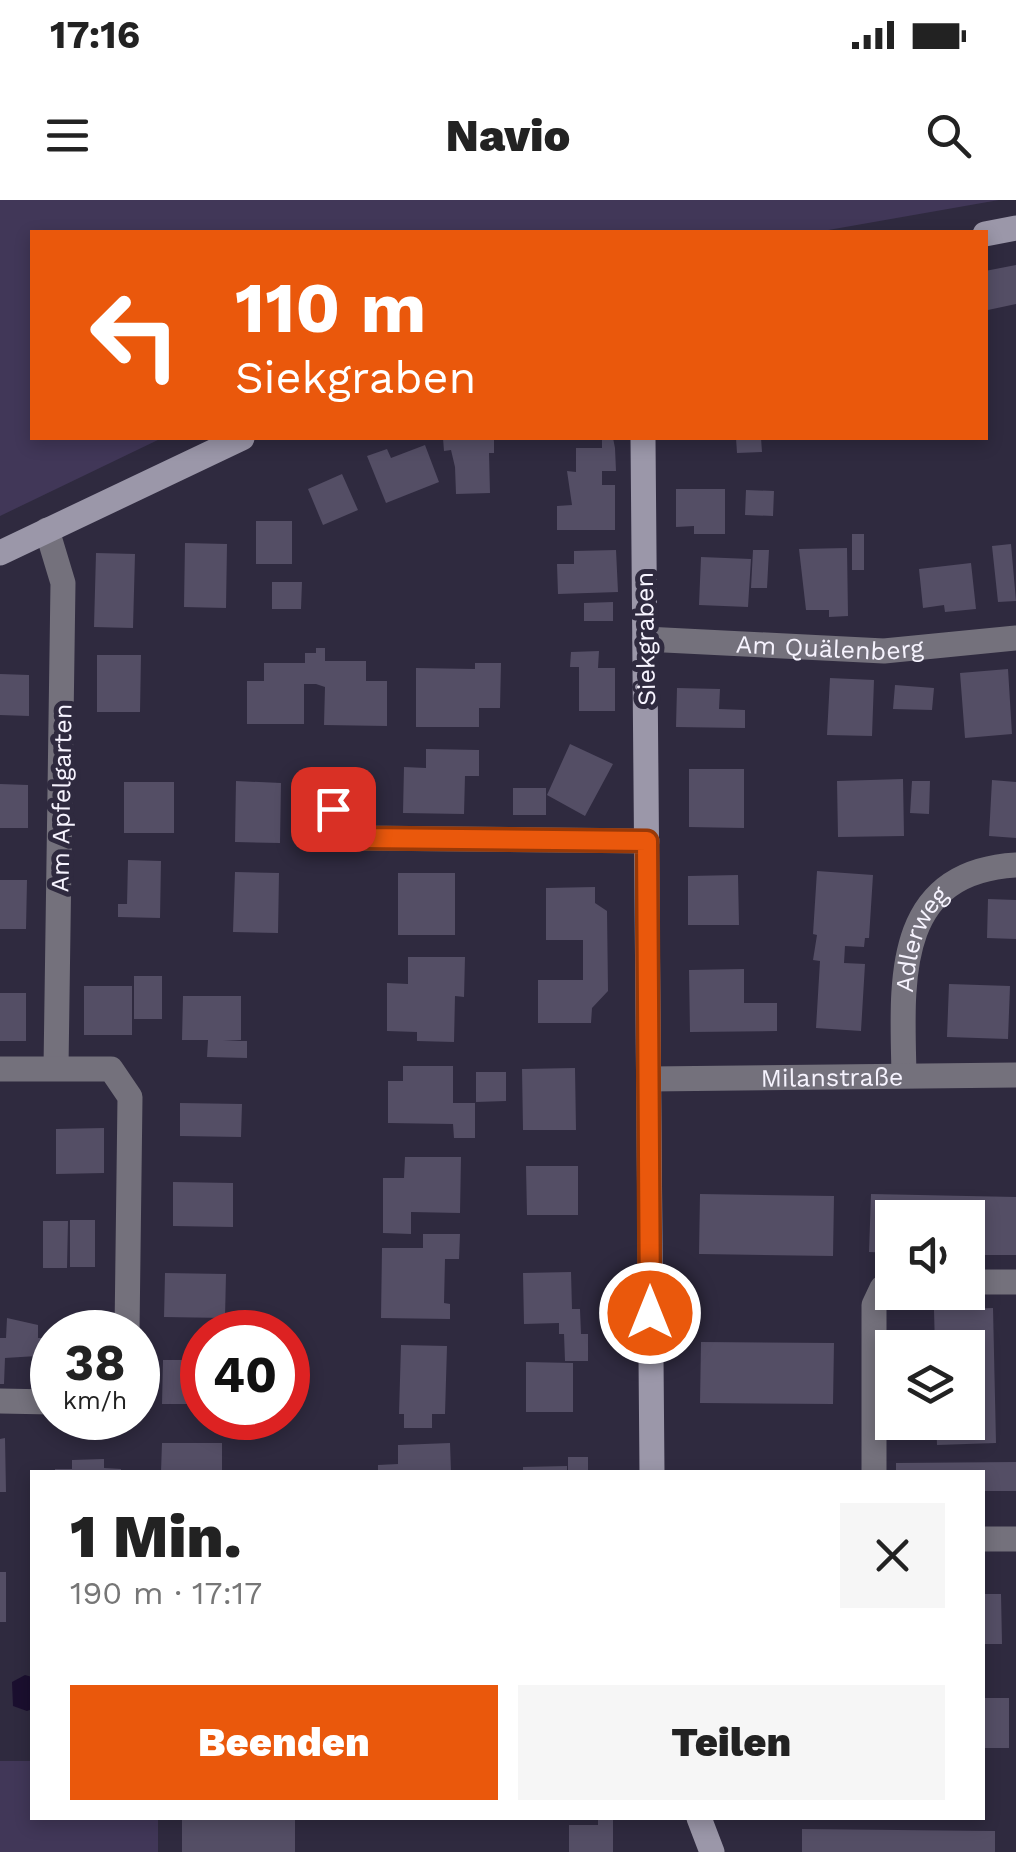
<!DOCTYPE html>
<html lang="de">
<head>
<meta charset="utf-8">
<style>
	:root { --surface:#fff; --page:#f6f6f6; --text:#222; --muted:#767676; --accent:#ea580c }
	body { margin:0; font-family:"Work Sans",sans-serif; background:var(--page); color:var(--text); height:100vh; display:flex; flex-direction:column; font-size:38px; white-space:nowrap }
	* { box-sizing:border-box; margin:0 }
	p { font-size:32px; color:var(--muted) }
	.icon { flex:none; width:55px; height:55px; fill:none; stroke:currentColor; stroke-width:2; stroke-linecap:round; stroke-linejoin:round }
	.map { position:relative; flex:1; overflow:hidden }
	.side { position:absolute; left:30px; top:1270px; width:955px; height:350px; display:flex; flex-direction:column; background:var(--surface); border-radius:0px; box-shadow:0 5px 15px #0003 }
	.side>* { flex:none }
	.guide { position:absolute; left:30px; top:30px; width:958px; height:210px; border-radius:0px; box-shadow:0 5px 15px #0003; background:#ea580c; color:#fff; overflow:hidden }
	.tools { position:absolute; left:875px; top:1000px; display:grid; gap:20px }
	.tools a { display:grid; place-items:center; width:110px; height:110px; border-radius:0px; background:var(--surface); box-shadow:0 5px 15px #0003; font-size:50px }
	.speed { position:absolute; left:30px; top:1110px; display:flex; gap:20px; font-size:50px; font-weight:700; text-align:center }
	.speed>* { display:grid; place-content:center; width:130px; height:130px; border-radius:50%; background:var(--surface); box-shadow:0 5px 15px #0003; line-height:1 }
	.speed small { font-size:25px; font-weight:400 }
	.speed .limit { border:15px solid #d22; background:#fff; color:#111 }
	.pin { position:absolute; display:grid; place-items:center; width:85px; height:85px; color:#fff; margin:-42px; border-radius:20px; box-shadow:0 5px 15px #0006 }
	.me { position:absolute; width:110px; margin:-55px; rotate:0deg; stroke-linejoin:round; filter:drop-shadow(0 0 8px #0008) }
	.turn { display:flex; align-items:center; gap:35px; height:210px; padding:0 40px; font-size:45px }
	.turn .icon { width:130px; height:130px; stroke-width:2.5 }
	.turn b { display:block; font-size:70px; line-height:85px }
	.round { display:grid; place-items:center; flex:none; width:105px; height:105px; border-radius:0px; background:var(--page) }
	.head { display:flex; align-items:center; justify-content:space-between; height:170px; padding:0 40px }
	h1 { font-size:60px; font-weight:800; line-height:75px }
	.cta { display:flex; gap:20px; margin-top:auto; padding:20px 40px }
	.cta a { flex:1; height:115px; border-radius:0px; background:var(--accent); color:#fff; font-size:40px; font-weight:800; line-height:115px; text-align:center }
	.cta a+a { background:var(--page); color:var(--text) }
	.status { display:flex; justify-content:space-between; align-items:center; height:70px; padding:0 50px; background:var(--surface); direction:ltr }
	.status svg { height:28px; fill:currentColor }
	header { display:flex; justify-content:space-between; align-items:center; height:130px; padding:0 40px; background:var(--surface); font-size:45px; font-weight:800 }
	.map>svg:first-child { display:block }
	.green { fill:#413758 }
	.water { fill:#1b0f2f }
	.building { fill:#544e65 }
	.lines { fill:none; stroke-linecap:round; stroke-linejoin:round }
	.street { stroke:#74717c; stroke-width:25 }
	.secondary { stroke:#9b97a9; stroke-width:25 }
	.route-casing { stroke:#983908; stroke-width:25 }
	.route { stroke:#ea580c; stroke-width:18 }
	.labels { text-anchor:middle; stroke-width:10; stroke-linejoin:round; paint-order:stroke }
	.street-label { font-size:25px; fill:#f6f3fe; stroke:#2f2a3f }
</style>
</head>
<body>
<div class="status"><b>17:16</b><svg viewBox="0 0 49 12"><path d="M0 12V9h3v3zM5 12V6h3v6zM10 12V3h3v9zM15 12V0h3v12zM26 1h20v11H26zM47 4h2v5h-2z"/></svg></div>
<header><svg class="icon" aria-label="menu" viewBox="0 0 24 24"><path d="M4 6h16M4 12h16M4 18h16"/></svg>Navio<svg class="icon" aria-label="search" viewBox="0 0 24 24"><circle cx="10" cy="10" r="6"/><path d="M15 15l6 6"/></svg></header>
<div class="map">
<svg width="1016" height="1652" viewBox="0 0 1016 1652">
	<rect width="100%" height="100%" fill="#2f2a3f"/>
	<path class="green" d="M0,0H999L817,32H32V238H162L0,316Z
		M0,1561H32V1618H158V1652H0Z"/>
	<path class="water" d="M25,1475L32,1477V1509L27,1511L13,1506L12,1482Z"/>
	<path class="building" d="M1016,65V104L988,110L985,71Z
		M443,238H494V253H489L490,293L456,294L455,267L451,250L444,251Z
		M602,238H613L615,248L616,271H602V285H615V330H557V306L572,305L567,271L576,272V248H602Z
		M736,238H761L762,252L737,253Z
		M425,245L439,282L386,303L367,256L387,249L391,258Z
		M342,274L358,310L323,325L308,289Z
		M676,289H725V334H694V326L676,327Z
		M746,290L774,291L773,316L745,315Z
		M256,321H292V364H256Z
		M852,334H864V370H852Z
		M185,343L227,344L226,408L184,407Z
		M1011,344L1016,401L998,402L992,346Z
		M847,348L848,416L829,417V410H806L799,349Z
		M616,350L618,392L558,394L557,364H574V351Z
		M753,350H769L767,388H751Z
		M96,353L135,354L133,428L94,427Z
		M701,357L751,359L748,407L699,405Z
		M971,363L976,409L945,412L944,405L923,408L919,369Z
		M272,382H302L301,409H272Z
		M613,402V421H584V403Z
		M316,448H325V461H366V481H387V526L324,525L325,487L316,484H304V524H247V481H264V463H305V453H316Z
		M599,451L598,468H615V511H579V467H570L571,452Z
		M97,455H141L140,512H97Z
		M475,463H501L500,508H479V527H416V468L475,469Z
		M1008,469L1012,534L965,538L960,473Z
		M0,474L29,475V516L0,515Z
		M830,478L874,480L872,536L827,535Z
		M895,485L934,488L932,510L893,509Z
		M677,488L720,489L719,509L745,510V528L676,527Z
		M570,544L613,564L585,616L547,595Z
		M426,549L479,550V576H465L464,614L403,613L404,567L426,568Z
		M689,569H744V628L689,627Z
		M903,579L904,636L838,637L837,581Z
		M992,580L1016,582V638L989,636Z
		M236,581L281,583L280,643L235,642Z
		M912,581H930L929,614L910,613Z
		M124,582H174V633H124Z
		M0,584L28,585V628H0Z
		M513,588H546V615H513Z
		M128,660L161,661L160,718L118,717V704H127Z
		M817,671L873,675L869,738H865L864,747L845,746L844,763L865,764L861,831L816,828L820,761L813,760L817,735L813,734Z
		M235,672L279,673L278,733L233,732Z
		M398,673H455V735H398Z
		M738,675L739,725H688V676Z
		M0,680H27L26,729H0Z
		M595,687V703L607,711L608,791L592,808L591,823H538V780H583V740H546V688Z
		M988,699L1016,700V739L987,738Z
		M408,757H465L464,797L455,796L454,842L417,841V832L387,831V783L408,784Z
		M744,769V803H777V831L690,832L689,770Z
		M134,776H162V819H134Z
		M949,784L1010,786L1008,839L947,837Z
		M84,786H132V835H84Z
		M0,793H26V841H0Z
		M183,796H241V840L223,841H247V858L207,857L208,840H182Z
		M403,866H453V903H475V938H454L453,924L388,923V881H403Z
		M575,868L576,930H523L522,869Z
		M476,872H506V901L476,902Z
		M180,903L242,904L241,937L180,936Z
		M104,928V973L56,974V929Z
		M405,957H461L460,1013L411,1012V1034L383,1033V978H404Z
		M526,966H578V1015H527Z
		M173,982L233,983V1027L173,1026Z
		M700,994L834,996L833,1056L699,1054Z
		M871,994L1016,997V1055H968V1018H892V1053L869,1052Z
		M70,1020H95V1067H70Z
		M43,1021H68L67,1068H43Z
		M423,1034H460L459,1059H445L444,1103L450,1104V1119L381,1118L382,1048H423Z
		M571,1072L572,1109H580L581,1134H588V1161H565L564,1134H559V1123L524,1124L523,1073Z
		M165,1073L226,1074L225,1118L164,1117Z
		M993,1108L996,1243L937,1245L936,1222H968V1148H935L934,1110Z
		M7,1118L38,1125V1138H52V1173H37V1156L5,1158L4,1184H0V1138H6Z
		M701,1142L834,1143L833,1204L700,1203Z
		M401,1145L447,1146L445,1214H432V1228H404V1214H399Z
		M163,1160H202V1204H162Z
		M526,1162L573,1163V1212H526Z
		M5,1238L6,1292H0V1239Z
		M162,1243H222V1272H161Z
		M450,1243L451,1272H378V1265L398,1264V1245Z
		M568,1257H588V1272H568Z
		M104,1259V1268L121,1269V1272H55V1269H72V1260Z
		M1016,1262V1291H982V1272H896V1263Z
		M567,1266V1272H523V1267Z
		M0,1372H6V1422H0Z
		M982,1394H1001L1002,1444H982Z
		M982,1498H1009V1548H982Z
		M182,1618H295V1652H182Z
		M598,1618H613V1652H569V1625H598Z
		M802,1629L995,1631V1652H802Z"/>
	<g class="lines">
		<g class="street">
			<path d="M47,330L63,383L56,868"/>
			<path id="s1" d="M645,439L884,451L1016,438"/>
			<path d="M333,609L361,638L647,641"/>
			<path d="M0,869H111L130,897L127,1132"/>
			<path id="s2" d="M904,874C902,782 893,672 1016,665"/>
			<path id="s3" d="M650,879L1016,875"/>
			<path d="M968,1082H1016"/>
			<path d="M0,1201L52,1202"/>
			<path d="M874,1272V1105L882,1088L892,1083"/>
			<path d="M982,1339H1016"/>
		</g>
		<path class="secondary" d="M985,34L1016,28
			M643,238L652,1272
			M0,353L242,238
			M699,1618L712,1652"/>
	</g>
	<g class="lines">
		<g class="route-casing">
			<path id="route" d="M333,609L361,638L647,641L650,1113"/>
		</g>
		<use href="#route" class="route"/>
	</g>
	<g class="labels">
		<g class="street-label">
			<text transform="translate(645 439) rotate(-91)" y="9">Siekgraben</text>
			<text dy="9" stroke="none"><textPath href="#s1" startOffset="185">Am Quälenberg</textPath></text>
			<text transform="translate(61 598) rotate(-89)" y="9">Am Apfelgarten</text>
			<text dy="9" stroke="none"><textPath href="#s2" startOffset="138">Adlerweg</textPath></text>
			<text dy="9" stroke="none"><textPath href="#s3" startOffset="182">Milanstraße</textPath></text>
		</g>
	</g>
</svg>
<div class="tools">
<a><svg class="icon" aria-label="sound" viewBox="0 0 24 24"><path d="M4 9h4l5-4v14l-5-4H4zM17 9q2 3 0 6"/></svg></a>
<a><svg class="icon" aria-label="layers" viewBox="0 0 24 24"><path d="M12 4l9 5-9 5-9-5zM3 14l9 5 9-5"/></svg></a>
</div>
<div class="speed"><div>38<small>km/h</small></div><div class="limit">40</div></div>
<div class="pin" style="left:333px;top:609px;background:#d93025"><svg class="icon" aria-label="arrive" viewBox="0 0 24 24"><path d="M6 21V4h12l-3 4 3 4H6"/></svg></div>
<svg class="me" style="left:650px;top:1113px" viewBox="-20 -20 40 40"><circle r="17" fill="#ea580c" stroke="#fff" stroke-width="3"/><path d="M0-11L8 9 0 5-8 9z" fill="#fff"/></svg>
<div class="guide">
<div class="turn"><svg class="icon" aria-label="left" viewBox="0 0 24 24"><path d="M17 20v-9H6M10 6l-5 5 5 5"/></svg><div><b>110 m</b>Siekgraben</div></div>
</div>
<section class="side">
<div class="head"><div><h1>1 Min.</h1><p>190 m · 17:17</p></div><a class="round"><svg class="icon" aria-label="close" viewBox="0 0 24 24"><path d="M6 6l12 12M18 6L6 18"/></svg></a></div>
<div class="cta"><a>Beenden</a><a>Teilen</a></div>
</section>
</div>
</body>
</html>
